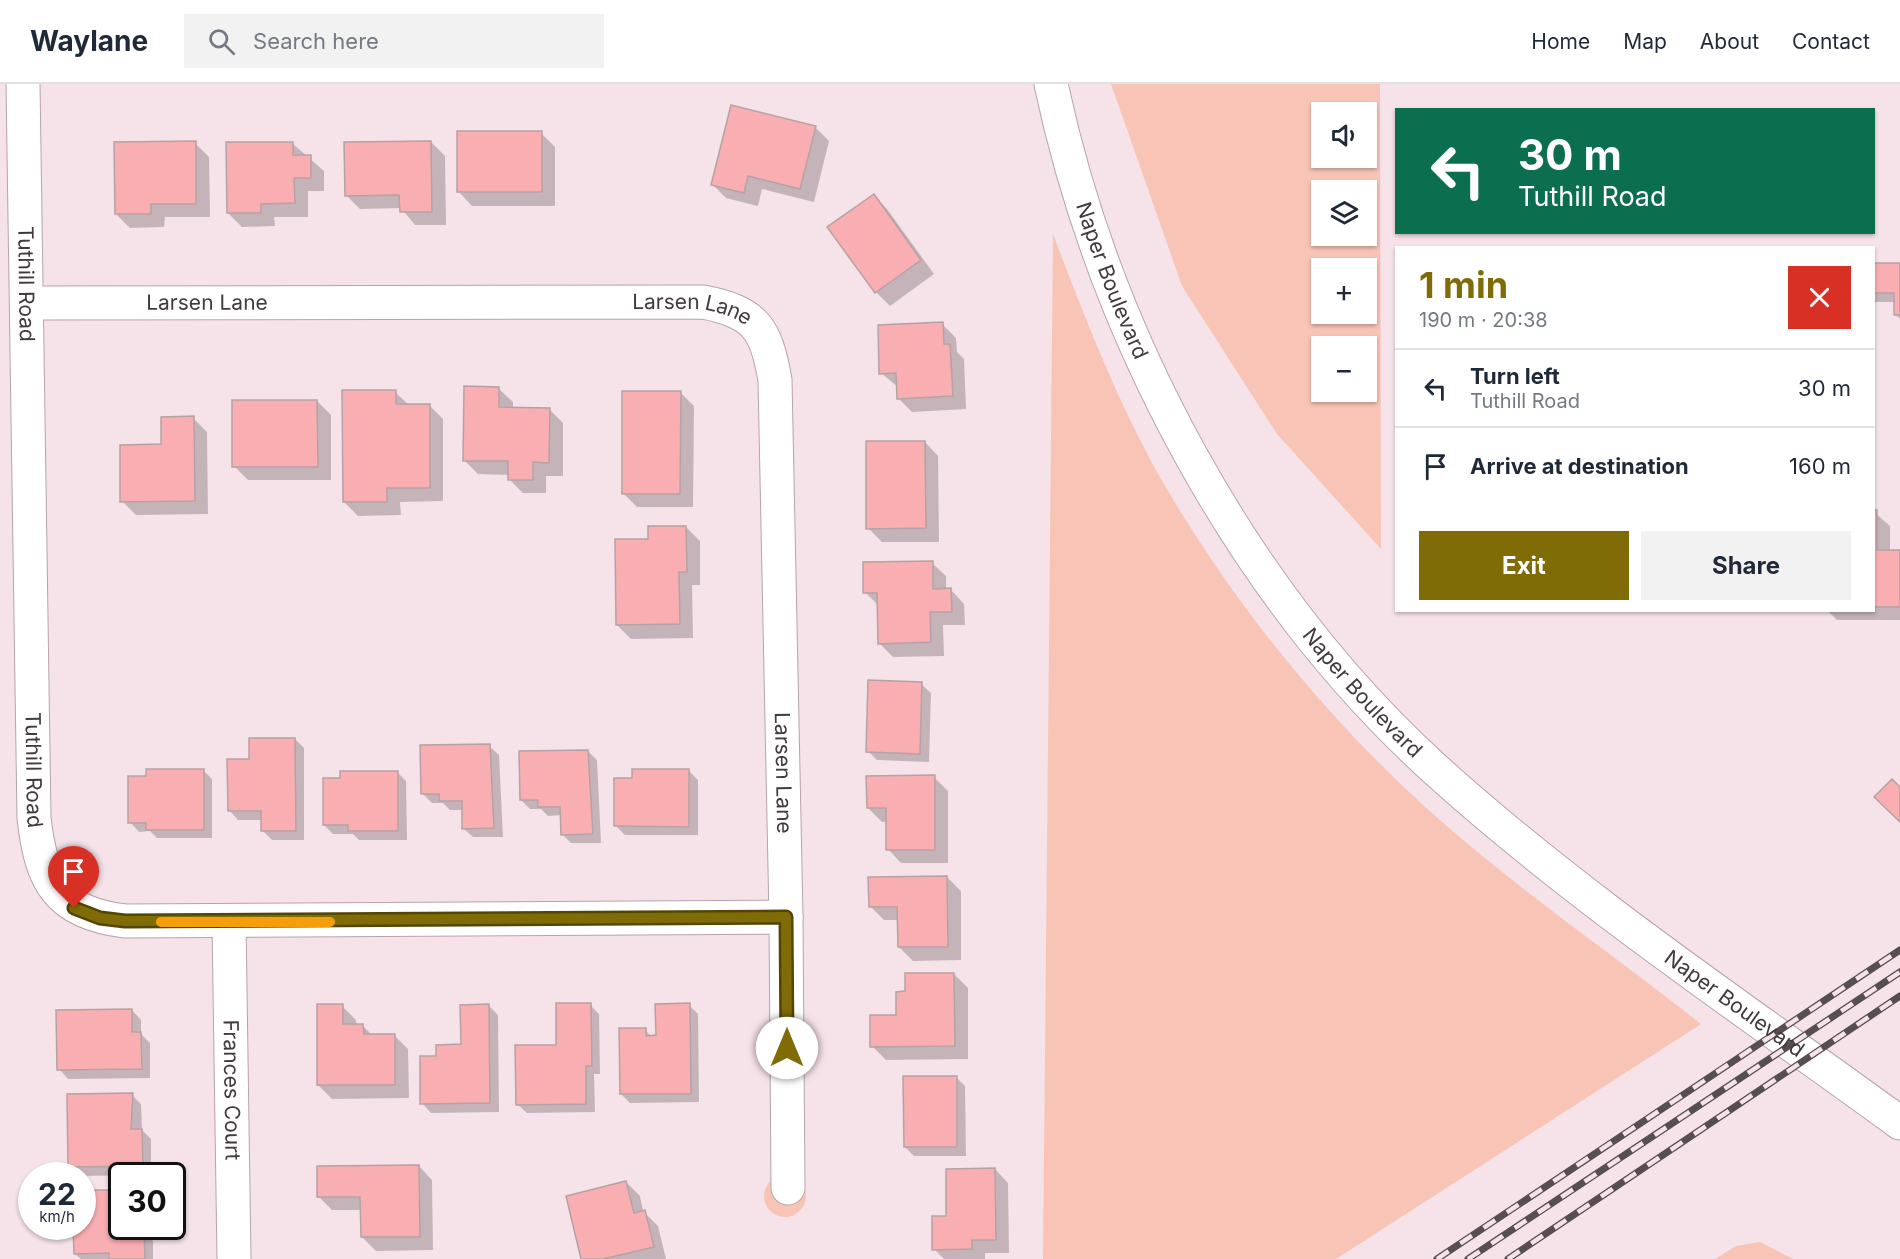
<!DOCTYPE html>
<html lang="en">
<head>
<meta charset="utf-8">
<style>
	:root { --surface:#fff; --page:#f2f2f3; --text:#1f2937; --muted:#747a83; --line:#e0e1e3; --accent:#806c06 }
	body { margin:0; font-family:Inter,sans-serif; background:var(--page); color:var(--text); height:100vh; display:flex; flex-direction:column; font-size:22px; white-space:nowrap }
	* { box-sizing:border-box; margin:0 }
	p { font-size:20px; color:var(--muted) }
	.icon { flex:none; width:33px; height:33px; fill:none; stroke:currentColor; stroke-width:2; stroke-linecap:round; stroke-linejoin:round }
	.map { position:relative; flex:1; overflow:hidden }
	.details { position:absolute; left:1395px; top:162px; width:480px; height:366px; display:flex; flex-direction:column; background:var(--surface); border-radius:0px; box-shadow:0 2px 4px #0004 }
	.details>* { flex:none }
	.hud { position:absolute; left:1395px; top:24px; width:480px; height:126px; border-radius:0px; box-shadow:0 2px 4px #0004; background:#0b6e4f; color:#fff; overflow:hidden }
	.controls { position:absolute; left:1311px; top:18px; display:grid; gap:12px }
	.controls a { display:grid; place-items:center; width:66px; height:66px; border-radius:0px; background:var(--surface); box-shadow:0 2px 4px #0004; font-size:30px }
	.speed { position:absolute; left:18px; top:1078px; display:flex; gap:12px; font-size:30px; font-weight:700; text-align:center }
	.speed>* { display:grid; place-content:center; width:78px; height:78px; border-radius:50%; background:var(--surface); box-shadow:0 2px 4px #0004; line-height:1 }
	.speed small { font-size:15px; font-weight:400 }
	.speed .limit { border:3px solid #111; border-radius:9px; background:#fff; color:#111 }
	.pin { position:absolute; display:grid; place-items:center; width:51px; height:51px; color:#fff; margin:-62px -26px; border-radius:50% 50% 50% 0; rotate:-45deg; box-shadow:0 0 6px #0007 }
	.pin .icon { rotate:45deg }
	.me { position:absolute; width:66px; margin:-33px; rotate:0deg; stroke-linejoin:round; filter:drop-shadow(0 0 4px #0008) }
	.turn { display:flex; align-items:center; gap:21px; height:126px; padding:0 24px; font-size:27px }
	.turn .icon { width:78px; height:78px; stroke-width:2.5 }
	.turn b { display:block; font-size:42px; line-height:51px }
	.round { display:grid; place-items:center; flex:none; width:63px; height:63px; border-radius:0px; background:var(--page) }
	.summary { display:flex; align-items:center; justify-content:space-between; height:102px; padding:0 24px }
	h1 { font-size:36px; font-weight:700; line-height:45px; color:var(--accent) }
	.action { display:flex; gap:12px; margin-top:auto; padding:12px 24px }
	.action a { flex:1; height:69px; border-radius:0px; background:var(--accent); color:#fff; font-size:24px; font-weight:700; line-height:69px; text-align:center }
	.action a+a { background:var(--page); color:var(--text) }
	ul { padding:0; list-style:none }
	li { display:flex; align-items:center; gap:18px; height:78px; padding:0 24px; border-top:2px solid var(--line) }
	li div { flex:1 }
	li b { display:block; font-size:22px }
	li em { font-style:normal }
	header { display:flex; align-items:center; gap:36px; box-sizing:border-box; height:84px; padding:0 30px; background:var(--surface); border-bottom:2px solid var(--line) }
	header strong { font-size:28px }
	nav { display:flex; gap:33px; margin-inline-start:auto; font-size:21px }
	.search { width:420px; height:54px; background:var(--page); display:flex; align-items:center; gap:15px; box-sizing:border-box; padding:0 21px; border-radius:0px; color:var(--muted); font-size:22px }
	.map>svg:first-child { display:block }
	.green { fill:#f8c4b6; fill-rule:evenodd }
	.shadow { fill:#0003 }
	.building { fill:#f9aeb1; stroke:#b6a2a2; stroke-width:1.5 }
	.lines { fill:none; stroke-linecap:round; stroke-linejoin:round }
	.minor-casing { stroke:#b7a4aa; stroke-width:35 }
	.major-casing { stroke:#b7a4aa; stroke-width:35 }
	.minor { stroke:#fff; stroke-width:33 }
	.major { stroke:#fff; stroke-width:33 }
	.rail-casing { stroke:#574e51; stroke-width:7 }
	.rail { stroke:#f6e2e9; stroke-width:4.5; stroke-dasharray:14; stroke-linecap:butt }
	.route-casing { stroke:#534604; stroke-width:15 }
	.route { stroke:#806c06; stroke-width:10 }
	.slow { stroke:#f59e0b; stroke-width:10 }
	.labels { text-anchor:middle; stroke-width:4.5; stroke-linejoin:round; paint-order:stroke }
	.street-label { font-size:21px; fill:#423a3d; stroke:#f6e2e9 }
</style>
</head>
<body>
<header>
<strong>Waylane</strong>
<div class="search"><svg class="icon" aria-label="search" viewBox="0 0 24 24"><circle cx="10" cy="10" r="6"/><path d="M15 15l6 6"/></svg>Search here</div>
<nav><a>Home</a><a>Map</a><a>About</a><a>Contact</a></nav>
</header>
<div class="map">
<svg width="1900" height="1175" viewBox="0 0 1900 1175">
	<rect width="100%" height="100%" fill="#f6e2e9"/>
	<path class="green" d="M1111,0H1380L1381,465L1277,350L1182,202ZM1322,28H1366V74H1322ZM1322,106H1366V152H1322ZM1322,184H1366V230H1322ZM1322,262H1366V308H1322Z
		M1053,150C1086,237 1121,327 1168,407C1241,530 1334,643 1441,737C1524,810 1615,872 1701,940L1336,1175H1043Z
		M764 1112a21 21 0 1 1 42 0a21 21 0 1 1-42 0Z
		M1760,1158L1793,1175H1715L1736,1162Z"/>
	<path class="shadow" d="M815,43L829,57L814,118L762,105L758,122L726,114L713,101Z
		M541,49L555,63V122H472L459,108Z
		M431,58L445,72L446,141H415L401,124L360,125L346,111Z
		M195,59L209,73L210,133H165L164,143L130,144L116,130Z
		M292,59L324,87V107H308V133H274L275,142L242,143L228,129Z
		M874,111L887,125L934,190L890,222L876,208Z
		M1874,180H1900V235L1895,230V218H1874Z
		M942,240L956,254L957,268L964,275L966,325L912,328L898,314V303L881,289Z
		M499,305L513,318V325H549L563,339V392H546V409H523L509,395V391L478,390L464,376Z
		M395,308L409,321H429L443,335V417L400,418L401,431L358,432L344,418Z
		M680,308L694,322L693,423H637L623,409Z
		M317,317L331,331V396H248L234,382Z
		M193,334L207,348L208,430L136,431L122,417L162,362Z
		M925,358L938,372L939,458H882L868,444Z
		M1874,428L1890,442V467H1900V536H1837L1827,526H1874Z
		M686,443L700,457V501H692L693,554L631,555L617,541L649,456Z
		M932,479L946,492V506H951L964,520L965,541H943L944,572L893,573L879,559V522L865,508Z
		M921,600L931,609L929,678L877,676L868,667Z
		M295,655L304,664V756H272L263,747L262,736H238L229,726L251,677Z
		M489,662L499,671L503,753H473L463,744V726H450L443,719H432L423,710Z
		M588,667L597,676L601,759H571L562,750V731L548,732L541,725H530L521,716Z
		M203,686L212,695V754H157L150,747L139,748L130,738L147,693Z
		M689,687L698,696V751H625L616,742L633,696Z
		M397,688L406,697L407,756H359L353,750H333L324,741L341,696Z
		M934,693L948,707V779H901L888,765L887,738H882L868,724Z
		M947,793L961,807V876L913,877L899,863V836H884L870,822Z
		M954,890L968,904V975L886,976L872,962L898,933L906,909Z
		M590,921L599,930L600,990H594L595,1028L527,1029L517,1020Z
		M689,921L698,930L699,1018L630,1019L621,1010L645,946L652,953H657Z
		M342,922L356,936V942H363L372,951H394L408,965L409,1014L332,1015L318,1001Z
		M489,922L498,931L499,1028L431,1029L422,1019L438,973L462,962Z
		M132,926L141,936V950L150,959V994L68,995L59,985Z
		M956,993L965,1002L966,1072H914L905,1063Z
		M132,1011L141,1020L142,1046L151,1055V1091L79,1092L69,1082Z
		M419,1082L432,1096L433,1166L376,1167L362,1153V1126H332L318,1112Z
		M995,1085L1008,1099L1009,1169H985V1175H944L934,1165L948,1133Z
		M626,1098L640,1112L643,1127L658,1142L666,1175H583Z
		M120,1107L122,1143H131V1148H143L153,1157V1175H81L75,1170V1143H82Z"/>
	<path class="building" d="M731,21L816,42L800,105L748,92L744,109L711,101Z
		M457,47H542V108H457Z
		M196,57V120H151V130H115L114,58Z
		M431,57L432,128H400L399,111L345,112L344,58Z
		M226,58H293V71H311V94H294L295,119L261,120V129H227Z
		M874,110L921,176L875,209L827,143Z
		M1874,179H1900V231H1894V209H1874Z
		M943,238L944,260H950L953,312L897,315L896,289L879,290L878,241Z
		M464,302L499,303V323L550,324L549,379L533,378V396H508V377H463Z
		M342,306H396V320H430V404H387V418H343Z
		M622,307H681L680,410H622Z
		M232,316H317L318,383H232Z
		M194,332L195,417L120,418V361L161,360V333Z
		M866,357H925L926,444L866,445Z
		M1874,426H1877V466H1900V523H1874Z
		M648,442H686L687,488H679L680,540L616,541L615,455H648Z
		M933,477V505L951,504L952,528H930L931,558L878,560L877,509H863V478Z
		M868,596L922,598L920,670L866,668Z
		M249,654H295L296,747H261V727H228L227,675H249Z
		M490,660L494,744L462,745V717H439V710H421L420,661Z
		M588,666L593,750L561,751L560,723H538V716H520L519,667Z
		M146,685H204V746H146V739H128V692H146Z
		M632,685H689V743L614,742V694H632Z
		M340,687H398V747H348V741H323V694H340Z
		M935,691V766H886V724H867L866,692Z
		M1892,695L1900,703V738L1874,713Z
		M947,792L948,863H898L897,823H869L868,793Z
		M905,889H954L955,962L870,963V931H896V908L905,907Z
		M556,919H591L592,982H586V1020L516,1021L515,961H556Z
		M690,919L691,1010H620L619,944H646V952L656,951L655,920Z
		M317,920H343V940H363L364,950H395V1001H317Z
		M489,920L490,1019L420,1020V972H436V961L461,960L460,921Z
		M132,925V948H141L142,985L57,986L56,926Z
		M903,992H957V1063H904Z
		M133,1009L131,1045H142L143,1082L68,1083L67,1010Z
		M419,1081L420,1153H361L360,1113H317V1082Z
		M995,1084L996,1156H972V1165L932,1166V1132H946V1085Z
		M626,1097L634,1129L645,1126L654,1163L603,1175H581L566,1112Z
		M82,1106H120L122,1143L123,1147L144,1146L145,1175H109V1169L74,1170L73,1143H82Z"/>
	<g class="lines">
		<g class="minor-casing">
			<g id="minor">
				<path id="s1" d="M23,0L34,734C41,797 57,829 125,837L786,833"/>
				<path id="s2" d="M27,219L703,218C756,228 766,245 775,296L786,833L788,1104"/>
				<path id="s3" d="M229,838L234,1175"/>
			</g>
		</g>
		<g class="major-casing">
			<g id="major">
				<path id="s4" d="M1051,0C1105,253 1243,511 1436,686C1580,816 1744,925 1900,1039"/>
			</g>
		</g>
		<use href="#minor" class="minor"/>
		<use href="#major" class="major"/>
		<g class="rail-casing">
			<path id="rail" d="M1437,1175L1900,866
				M1468,1175L1900,888
				M1508,1175L1900,912"/>
		</g>
		<use href="#rail" class="rail"/>
	</g>
	<g class="lines">
		<g class="route-casing">
			<path id="route" d="M74,824L100,834L125,837L786,833L787,964"/>
		</g>
		<use href="#route" class="route"/>
		<path class="slow" d="M161,838H330"/>
	</g>
	<g class="labels">
		<g class="street-label">
			<text dy="7" stroke="none"><textPath href="#s4" startOffset="206">Naper Boulevard</textPath></text>
			<text dy="7" stroke="none"><textPath href="#s1" startOffset="200">Tuthill Road</textPath></text>
			<text dy="7" stroke="none"><textPath href="#s2" startOffset="180">Larsen Lane</textPath></text>
			<text dy="7" stroke="none"><textPath href="#s2" startOffset="666">Larsen Lane</textPath></text>
			<text dy="7" stroke="none"><textPath href="#s4" startOffset="692">Naper Boulevard</textPath></text>
			<text dy="7" stroke="none"><textPath href="#s1" startOffset="686">Tuthill Road</textPath></text>
			<text dy="7" stroke="none"><textPath href="#s2" startOffset="1186">Larsen Lane</textPath></text>
			<text dy="7" stroke="none"><textPath href="#s4" startOffset="1178">Naper Boulevard</textPath></text>
			<text dy="7" stroke="none"><textPath href="#s3" startOffset="168">Frances Court</textPath></text>
		</g>
	</g>
</svg>
<div class="controls">
<a><svg class="icon" aria-label="sound" viewBox="0 0 24 24"><path d="M4 9h4l5-4v14l-5-4H4zM17 9q2 3 0 6"/></svg></a>
<a><svg class="icon" aria-label="layers" viewBox="0 0 24 24"><path d="M12 4l9 5-9 5-9-5zM3 14l9 5 9-5"/></svg></a>
<a>+</a>
<a>−</a>
</div>
<div class="speed"><div>22<small>km/h</small></div><div class="limit">30</div></div>
<div class="pin" style="left:74px;top:824px;background:#d93025"><svg class="icon" aria-label="arrive" viewBox="0 0 24 24"><path d="M6 21V4h12l-3 4 3 4H6"/></svg></div>
<svg class="me" style="left:787px;top:964px" viewBox="-20 -20 40 40"><circle r="19" fill="#fff"/><path d="M0-13L10 11 0 6-10 11z" fill="#806c06"/></svg>
<div class="hud">
<div class="turn"><svg class="icon" aria-label="left" viewBox="0 0 24 24"><path d="M17 20v-9H6M10 6l-5 5 5 5"/></svg><div><b>30 m</b>Tuthill Road</div></div>
</div>
<section class="details">
<div class="summary"><div><h1>1 min</h1><p>190 m · 20:38</p></div><a class="round" style="background:#d93025;color:#fff"><svg class="icon" aria-label="close" viewBox="0 0 24 24"><path d="M6 6l12 12M18 6L6 18"/></svg></a></div>
<ul>
<li><svg class="icon" aria-label="left" viewBox="0 0 24 24"><path d="M17 20v-9H6M10 6l-5 5 5 5"/></svg><div><b>Turn left</b><p>Tuthill Road</p></div><em>30 m</em></li>
<li><svg class="icon" aria-label="arrive" viewBox="0 0 24 24"><path d="M6 21V4h12l-3 4 3 4H6"/></svg><div><b>Arrive at destination</b></div><em>160 m</em></li>
</ul>
<div class="action"><a>Exit</a><a>Share</a></div>
</section>
</div>
</body>
</html>
